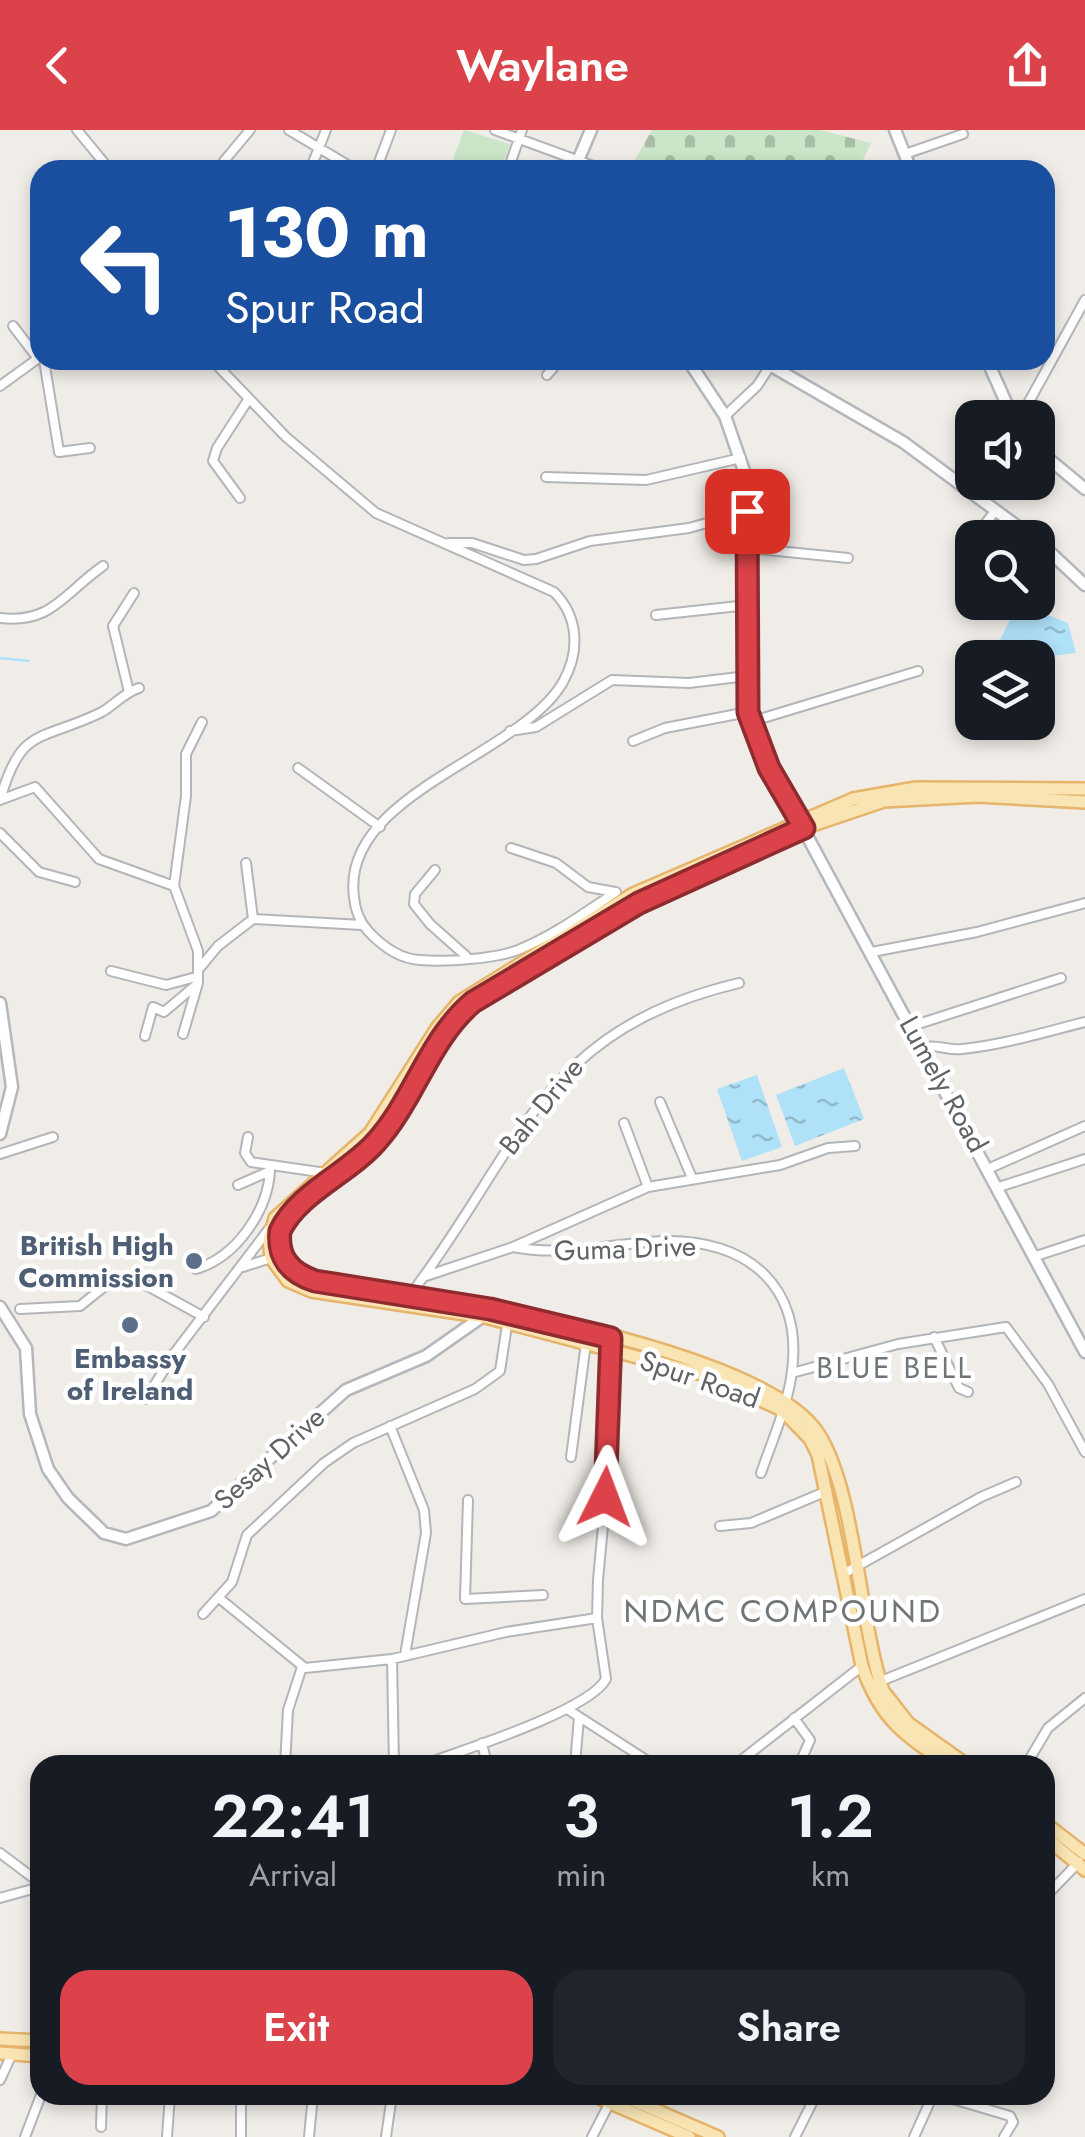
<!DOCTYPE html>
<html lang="en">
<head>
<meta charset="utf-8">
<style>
	:root { --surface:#171b24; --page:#20242c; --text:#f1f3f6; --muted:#9ea1a6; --accent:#db4249 }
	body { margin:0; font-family:Jost,sans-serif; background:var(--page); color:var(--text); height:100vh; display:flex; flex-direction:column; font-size:38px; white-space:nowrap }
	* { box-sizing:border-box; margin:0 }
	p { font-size:32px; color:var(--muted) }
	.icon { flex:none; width:55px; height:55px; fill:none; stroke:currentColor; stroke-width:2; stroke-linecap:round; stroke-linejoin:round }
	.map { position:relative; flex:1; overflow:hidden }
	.drawer { position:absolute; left:30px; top:1625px; width:1025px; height:350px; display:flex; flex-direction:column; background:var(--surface); border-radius:30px; box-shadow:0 5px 15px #0003 }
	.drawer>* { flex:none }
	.guide { position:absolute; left:30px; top:30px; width:1025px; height:210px; border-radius:30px; box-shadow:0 5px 15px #0003; background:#1a4fa0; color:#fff; overflow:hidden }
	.controls { position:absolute; left:955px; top:270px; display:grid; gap:20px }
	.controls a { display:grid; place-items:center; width:100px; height:100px; border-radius:20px; background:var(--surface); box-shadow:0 5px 15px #0003; font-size:50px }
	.pin { position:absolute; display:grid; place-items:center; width:85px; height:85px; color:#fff; margin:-42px; border-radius:20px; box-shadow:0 5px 15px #0006 }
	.me { position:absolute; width:110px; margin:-55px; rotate:3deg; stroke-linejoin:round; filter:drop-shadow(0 0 8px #0008) }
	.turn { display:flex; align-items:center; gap:35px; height:210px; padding:0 30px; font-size:45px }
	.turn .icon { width:130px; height:130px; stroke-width:2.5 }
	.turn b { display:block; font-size:70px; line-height:85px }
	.eta { display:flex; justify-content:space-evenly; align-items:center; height:170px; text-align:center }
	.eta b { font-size:60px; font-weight:600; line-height:70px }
	.cta { display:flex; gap:20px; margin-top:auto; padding:20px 30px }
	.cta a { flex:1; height:115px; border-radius:30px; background:var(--accent); color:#fff; font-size:40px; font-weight:600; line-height:115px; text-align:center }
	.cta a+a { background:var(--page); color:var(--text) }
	header { display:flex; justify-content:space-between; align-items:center; height:130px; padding:0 30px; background:var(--accent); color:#fff; font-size:45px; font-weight:600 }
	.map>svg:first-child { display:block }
	.green { fill:#cae5c7 }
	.cemetery { fill:url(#cemetery-stones) }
	.water { fill:url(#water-ripples) }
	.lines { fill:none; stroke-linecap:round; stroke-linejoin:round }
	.stream { stroke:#afe1f8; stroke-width:2.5 }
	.street-casing { stroke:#b3b5b8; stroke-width:12 }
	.secondary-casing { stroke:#b4b7bb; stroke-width:15 }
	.primary-casing { stroke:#e6b46a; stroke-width:16 }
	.street { stroke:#fff; stroke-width:8 }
	.secondary { stroke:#fff; stroke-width:10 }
	.primary { stroke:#f9e5b4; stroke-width:11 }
	.route-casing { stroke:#8e2b2f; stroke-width:25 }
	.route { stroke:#db4249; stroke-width:18 }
	.service-dot { fill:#5c6f8a; stroke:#fff; stroke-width:4 }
	.labels { text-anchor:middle; stroke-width:9; stroke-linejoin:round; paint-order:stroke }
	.street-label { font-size:28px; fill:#5f6366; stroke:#fff }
	.service-label { font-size:28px; font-weight:bold; fill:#4e5e75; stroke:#fff; text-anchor:end }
	.neighbourhood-label { font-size:30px; letter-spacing:2.5px; fill:#707578; stroke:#fff }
	.quarter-label { font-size:32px; letter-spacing:2.5px; fill:#707578; stroke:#fff }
</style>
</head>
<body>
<header><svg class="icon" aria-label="back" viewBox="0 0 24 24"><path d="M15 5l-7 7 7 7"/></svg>Waylane<svg class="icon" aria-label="share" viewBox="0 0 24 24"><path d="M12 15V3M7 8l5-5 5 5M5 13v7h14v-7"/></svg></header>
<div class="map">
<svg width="1085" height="2007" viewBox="0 0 1085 2007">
	<defs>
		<pattern id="cemetery-stones" width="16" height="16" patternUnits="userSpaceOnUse" patternTransform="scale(2.5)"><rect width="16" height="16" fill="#cae5c7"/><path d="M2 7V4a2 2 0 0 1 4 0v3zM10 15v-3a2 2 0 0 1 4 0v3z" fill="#a7bda5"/></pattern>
		<pattern id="water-ripples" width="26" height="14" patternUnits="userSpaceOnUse" patternTransform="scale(2.5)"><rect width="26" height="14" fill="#afe1f8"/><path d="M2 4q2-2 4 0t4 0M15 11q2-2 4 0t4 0" fill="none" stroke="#92bacd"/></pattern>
	</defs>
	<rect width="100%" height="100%" fill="#f0ede8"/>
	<path class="green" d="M464,0L510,14L500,40H449Z"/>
	<path class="cemetery" d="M652,0H820L871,13L858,40H629Z"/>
	<path class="water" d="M1018,473L1068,493L1076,523L1042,527L1000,510Z
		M844,938L864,989L795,1016L776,965Z
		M757,945L782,1017L742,1031L717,959Z"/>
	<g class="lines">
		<path class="stream" d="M0,528L29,531"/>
		<g class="street-casing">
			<path id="street" d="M77,0L110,40
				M289,0L356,40
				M495,0L604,40
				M905,24L963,4
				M224,31L250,0
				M310,40L326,0
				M376,40L391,0
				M508,40L522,0
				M13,196L36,226
				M44,230L59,322L90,318
				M212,230L286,307L376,383L554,462C579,487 580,522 563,552C521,626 340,664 354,767C355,779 360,792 368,801C382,816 399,829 420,830C444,832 495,829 518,820C553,806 584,783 616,762
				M547,245L560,230
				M0,256L40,227
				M725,286L757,256L774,230
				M1020,288L1085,170
				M546,347L646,350L741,328
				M240,368L213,331L217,318L248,270
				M974,408L996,380
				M449,413H472L524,430L536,429L590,411L689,398L746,382
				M748,418L848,428
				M656,485L748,475
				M0,488C52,494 64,463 103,436
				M129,562L113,496L134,463
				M750,592L918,541
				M510,601L536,597L612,550L689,553L747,546
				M633,611L665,598L748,582
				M298,638L380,697
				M0,670L35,657L99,729L174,756
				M0,670C21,596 39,612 100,583C114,576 123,563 139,558
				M0,703L39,742L75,752
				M511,718L556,733L588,757L615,762
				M246,733L253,789
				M435,740L415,764L414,774L430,794L466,826
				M872,822L977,802L1085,773
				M198,840L218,816L253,789L362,795
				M111,841L166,855L196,847
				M912,896L1061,848
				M183,904L198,853V821L174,756L186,666V624L202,592
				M145,906L153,877L164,882L196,855
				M924,917C938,914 948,921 962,919C1003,915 1045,902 1085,892
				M660,972L692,1048
				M624,993L648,1057
				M248,1007L245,1023L251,1032L326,1043
				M0,1024L53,1007
				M990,1038L1085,996
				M238,1055L270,1041
				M999,1057L1085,1029
				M513,1117C563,1127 613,1113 664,1111C746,1109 803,1155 792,1241C788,1275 772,1311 761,1343
				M1036,1126L1085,1110
				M243,1137L271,1128
				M196,1139C236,1127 267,1082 270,1042
				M426,1146L513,1117L648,1057L780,1035L828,1018L855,1016
				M410,1165C521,1020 538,901 739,853
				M20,1179L80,1176L105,1156L133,1148L204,1187
				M934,1207L959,1258L968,1262
				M792,1243L898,1214L1006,1197L1048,1254L1085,1322
				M146,1269L173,1225L269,1099
				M390,1296L424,1380L426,1403L405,1525
				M571,1327L586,1213
				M468,1370L465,1469L543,1465
				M720,1396L751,1393L827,1361
				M845,1443L981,1367L1016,1352
				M219,1468L305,1538L392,1529L506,1502L597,1488
				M203,1484L232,1452L247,1405L324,1333L353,1313L475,1259L500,1241L508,1189
				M392,1529L394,1635
				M876,1553L1085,1469
				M567,1579L654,1635
				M794,1588L810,1610L799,1635
				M482,1613L487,1635
				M285,1635L288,1580L302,1537
				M422,1635C460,1621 589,1581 606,1549L597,1488L598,1450L608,1342L611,1208
				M575,1635L579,1587
				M735,1635L862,1536
				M1026,1635L1048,1598L1085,1568
				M0,1723L40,1753
				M1045,1767L1079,1732
				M0,1768L40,1757
				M0,1950L12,1924
				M241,1965V2007
				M939,1965L1010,1986L1013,1992L1004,2007
				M101,1997L102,1965
				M25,2007L41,1965
				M167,2007L170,1965
				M309,2007L313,1965
				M386,2007L392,1965
				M592,2007L610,1972
				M795,2007L816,1965
				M914,2007L933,1965"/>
		</g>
		<g class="secondary-casing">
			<path id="secondary" d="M895,0L911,40
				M574,40L591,0
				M688,230L725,286L744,341L746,565L757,613L1085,1222
				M761,230L903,312L1033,408
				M987,230L1013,288
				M1038,320L1085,359
				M1038,411L1085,455
				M0,873L12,957L0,1004
				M0,1177L26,1218L30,1284L48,1339L68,1368L104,1403L126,1409L211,1381L346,1260L426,1226L486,1184"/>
		</g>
		<g class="primary-casing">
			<path id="primary" d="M950,1635C904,1605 881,1590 862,1536L818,1325L810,1309L782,1280L709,1246L485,1187L311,1161L288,1151L271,1128L269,1110L275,1088L370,1003L437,898L459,872L633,764L853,669L916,658L1085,659
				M967,1635L908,1593L883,1561C859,1490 855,1360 818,1303C769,1228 504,1179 413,1164C381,1159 348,1158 315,1151L292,1141L279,1111L285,1091L294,1081L355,1033L389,997L460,883L635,775L804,698L884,671L978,666L1085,672
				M1045,1693L1085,1724
				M1045,1707L1085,1740
				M0,1909L40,1911
				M0,1923L40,1926
				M592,1965L689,2007
				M621,1965L718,2007"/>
		</g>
		<use href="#street" class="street"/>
		<use href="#secondary" class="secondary"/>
		<use href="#primary" class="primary"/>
	</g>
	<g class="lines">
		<g class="route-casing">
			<path id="route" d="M605,1367L611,1208L490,1179L315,1151C291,1143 277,1128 280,1101C298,1063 349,1043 376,1012C414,970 429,909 473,872L639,773L804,698L769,638L748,582L747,381"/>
		</g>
		<use href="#route" class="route"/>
	</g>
	<g class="service-dot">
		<circle cx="194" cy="1131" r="10"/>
		<circle cx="130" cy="1195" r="10"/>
	</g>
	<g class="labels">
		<g class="street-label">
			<text transform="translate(944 954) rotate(61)" y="10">Lumely Road</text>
			<text transform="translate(541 976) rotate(-51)" y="10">Bah Drive</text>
			<text transform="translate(625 1118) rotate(-2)" y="10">Guma Drive</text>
			<text transform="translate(700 1249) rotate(19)" y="10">Spur Road</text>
			<text transform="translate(269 1328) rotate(-42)" y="10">Sesay Drive</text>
		</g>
		<g class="service-label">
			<text x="174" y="1125">British High<tspan x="174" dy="32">Commission</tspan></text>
			<text x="130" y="1238" text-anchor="middle">Embassy<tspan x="130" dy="32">of Ireland</tspan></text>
		</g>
		<g class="neighbourhood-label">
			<text x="895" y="1248">BLUE BELL</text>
		</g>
		<g class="quarter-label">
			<text x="783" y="1492">NDMC COMPOUND</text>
		</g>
	</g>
</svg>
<div class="controls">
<a><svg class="icon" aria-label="sound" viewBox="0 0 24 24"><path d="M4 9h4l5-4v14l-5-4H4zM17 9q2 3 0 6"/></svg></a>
<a><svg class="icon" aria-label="search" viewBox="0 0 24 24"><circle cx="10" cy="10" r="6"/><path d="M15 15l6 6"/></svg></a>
<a><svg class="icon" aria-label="layers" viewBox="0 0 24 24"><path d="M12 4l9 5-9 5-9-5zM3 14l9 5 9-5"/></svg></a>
</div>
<div class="pin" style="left:747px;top:381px;background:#d93025"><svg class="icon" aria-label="arrive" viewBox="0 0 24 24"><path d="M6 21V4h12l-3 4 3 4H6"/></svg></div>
<svg class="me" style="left:605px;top:1367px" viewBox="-20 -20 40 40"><path d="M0-17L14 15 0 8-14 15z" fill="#db4249" stroke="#fff" stroke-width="4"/></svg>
<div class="guide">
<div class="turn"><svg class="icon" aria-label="left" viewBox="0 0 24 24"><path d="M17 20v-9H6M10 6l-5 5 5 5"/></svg><div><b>130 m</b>Spur Road</div></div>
</div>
<section class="drawer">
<div class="eta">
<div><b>22:41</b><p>Arrival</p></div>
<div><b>3</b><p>min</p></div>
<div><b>1.2</b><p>km</p></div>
</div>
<div class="cta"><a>Exit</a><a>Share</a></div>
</section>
</div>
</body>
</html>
